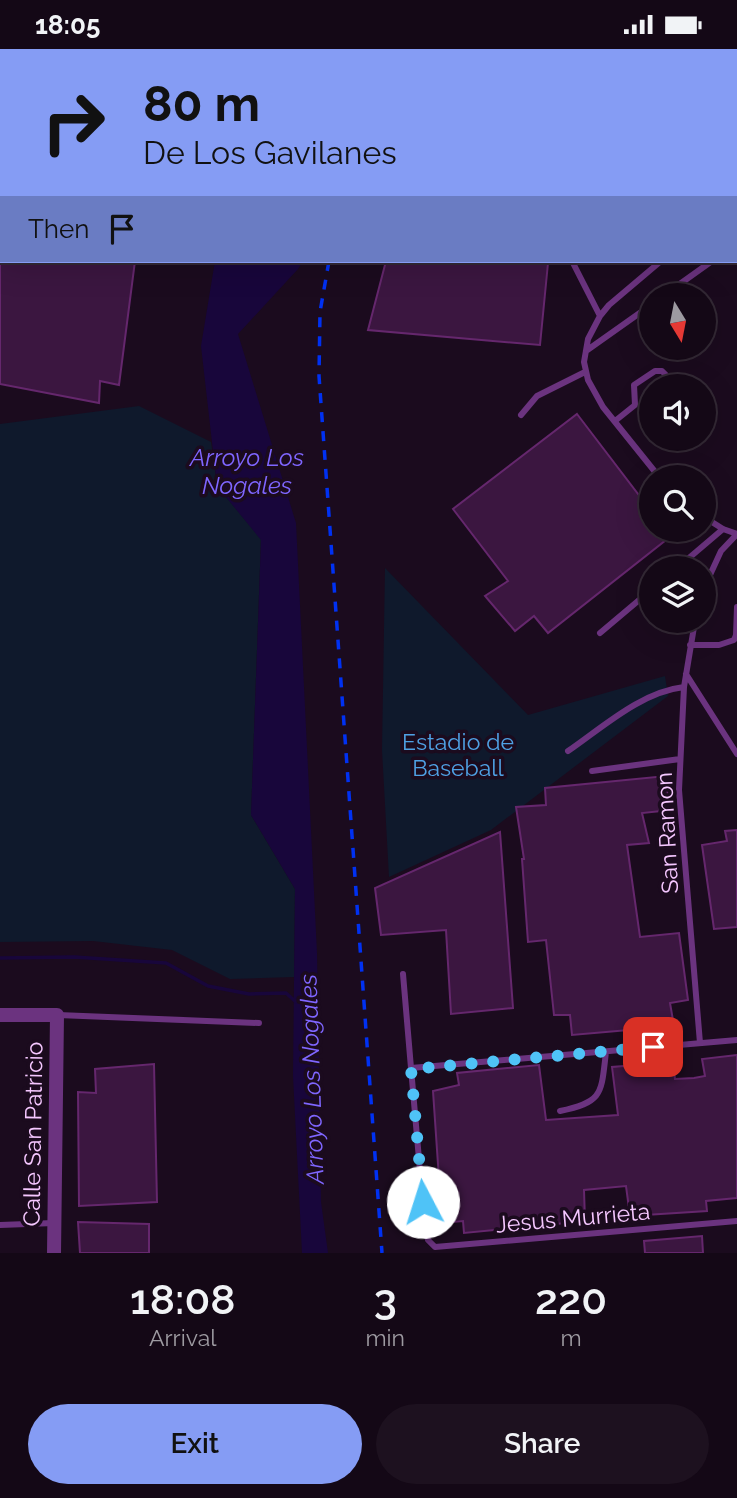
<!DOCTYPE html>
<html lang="en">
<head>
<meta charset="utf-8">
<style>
	:root { --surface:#140816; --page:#1d111f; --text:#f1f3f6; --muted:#9d9aa1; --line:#332935; --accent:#859cf4 }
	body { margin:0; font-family:Raleway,sans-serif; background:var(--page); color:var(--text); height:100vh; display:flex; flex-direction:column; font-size:26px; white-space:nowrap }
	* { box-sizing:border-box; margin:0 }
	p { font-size:23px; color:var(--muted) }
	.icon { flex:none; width:38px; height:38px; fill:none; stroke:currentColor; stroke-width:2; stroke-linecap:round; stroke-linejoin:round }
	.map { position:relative; height:1204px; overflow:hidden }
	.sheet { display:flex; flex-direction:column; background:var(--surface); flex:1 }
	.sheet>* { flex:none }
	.guide { position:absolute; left:0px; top:0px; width:738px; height:214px; box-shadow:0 7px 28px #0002,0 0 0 2px var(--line); background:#859cf4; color:#111; overflow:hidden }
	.needle { width:46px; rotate:170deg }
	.controls { position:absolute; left:639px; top:234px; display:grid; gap:14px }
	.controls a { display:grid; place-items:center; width:77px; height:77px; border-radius:50%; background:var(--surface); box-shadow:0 7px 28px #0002,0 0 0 2px var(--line); font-size:35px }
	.pin { position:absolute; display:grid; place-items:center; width:60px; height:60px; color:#fff; margin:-30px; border-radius:14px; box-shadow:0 4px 10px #0006 }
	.me { position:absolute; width:77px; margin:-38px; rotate:355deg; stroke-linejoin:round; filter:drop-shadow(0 0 5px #0008) }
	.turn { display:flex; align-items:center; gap:24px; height:147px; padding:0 28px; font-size:32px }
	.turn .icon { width:91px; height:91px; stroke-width:2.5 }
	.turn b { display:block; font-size:49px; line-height:60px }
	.then { display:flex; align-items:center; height:66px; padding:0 28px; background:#0003; gap:14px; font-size:26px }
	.eta { display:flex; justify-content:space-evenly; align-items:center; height:119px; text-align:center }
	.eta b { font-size:42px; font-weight:600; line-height:49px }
	.button { display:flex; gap:14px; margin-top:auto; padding:14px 28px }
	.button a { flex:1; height:80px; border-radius:42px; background:var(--accent); color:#111; font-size:28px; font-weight:600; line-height:80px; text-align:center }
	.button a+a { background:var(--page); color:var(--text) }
	.status { display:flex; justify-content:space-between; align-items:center; height:49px; padding:0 35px; background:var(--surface); direction:ltr }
	.status svg { height:19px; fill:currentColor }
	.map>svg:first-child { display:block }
	.green { fill:#0f192c }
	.water { fill:#18063b }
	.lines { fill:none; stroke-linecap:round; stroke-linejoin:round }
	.stream { stroke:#18063b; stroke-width:3.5 }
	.building { fill:#3b1640; stroke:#65276d; stroke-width:2 }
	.service { stroke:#6b337f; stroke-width:6 }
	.tertiary { stroke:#6b337f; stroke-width:14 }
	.rail { stroke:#0031f2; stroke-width:3.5; stroke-dasharray:10 9; stroke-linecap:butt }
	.route { stroke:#4fc3f7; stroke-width:12; stroke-dasharray:0 21.6 }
	.labels { text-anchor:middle; stroke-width:7; stroke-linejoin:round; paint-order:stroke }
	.park-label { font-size:23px; fill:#4fa1e4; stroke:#1b0b1e }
	.street-label { font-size:23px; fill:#f5c7ff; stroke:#1b0b1e }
	.water-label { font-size:24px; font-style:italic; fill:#7f66ff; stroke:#1b0b1e }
</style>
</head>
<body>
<div class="status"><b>18:05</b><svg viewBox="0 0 49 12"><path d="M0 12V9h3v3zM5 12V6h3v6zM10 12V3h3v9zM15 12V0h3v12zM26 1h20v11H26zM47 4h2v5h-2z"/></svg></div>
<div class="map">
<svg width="737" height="1204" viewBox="0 0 737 1204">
	<rect width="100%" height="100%" fill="#1b0b1e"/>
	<path class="green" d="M139,357L211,393L217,437L261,490L251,766L295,840L294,928L230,930L172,901L93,892L0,893V375Z
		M385,519L528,666L665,627L668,647L491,781L389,828L382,701Z"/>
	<path class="water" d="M215,212H303L298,220L238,285L296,474L317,904L321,1153L328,1204H302L293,1027L295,840L251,766L261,491L217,437L201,297Z"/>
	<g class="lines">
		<path class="stream" d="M0,909L74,908L166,914L208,937L249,945L286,944L296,953"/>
	</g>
	<path class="building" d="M0,212H135L119,336L100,332L99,354L0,335Z
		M386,212H528L548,214L540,296L368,281Z
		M577,365L651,462V481H666L671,487L548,584L534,567L515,582L485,547L508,532L453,460Z
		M666,727L670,761L642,764L649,794L627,796L640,888L679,884L688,951L670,954L674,977L572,986L570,966H554L546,891L528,893L522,810H524L516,758L546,756L545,739Z
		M737,781V878L714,880L702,796L727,792L725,782Z
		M500,783L513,959L451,965L446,881L381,886L375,839Z
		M737,1006V1149L706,1152L707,1162L630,1167L626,1137L584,1141L585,1172L464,1184L463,1172L442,1174L433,1042L459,1036L457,1024L539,1016L546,1071L618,1066L612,1018L673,1013L675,1030L694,1029L705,1027L702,1010Z
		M154,1015L157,1153L79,1157L78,1043L96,1044L95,1020Z
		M78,1173L149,1175V1204H80Z
		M702,1187L703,1204H645L644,1192Z"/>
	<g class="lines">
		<path class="service" d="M572,212L600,267
			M663,247L712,212
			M586,302L651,256
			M521,366L537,347L585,323
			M615,372L635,356L634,336L655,322H662L678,338
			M660,429L603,358L588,331L584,313L588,290L600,267L609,256L661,212
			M704,468L723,480L737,485
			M676,520L723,480
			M704,539L721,502L737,485
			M695,572L684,638L679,741L700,994
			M600,584L651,541
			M690,596H719L734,591L736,586L737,558
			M686,625L737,705
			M568,702C603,678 641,643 684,638
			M592,722L680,710
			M403,925L411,1019
			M58,966L259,974
			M737,991L411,1019L425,1179L428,1191L435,1198L737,1172
			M560,1062C604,1053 601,1044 606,1003
			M0,1176L54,1174"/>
		<path class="tertiary" d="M0,966H57L54,1204"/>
		<path class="rail" d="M471,2L473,0
			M329,212L320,263L319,327L382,1204"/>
	</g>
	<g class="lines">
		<path class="route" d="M423,1153L411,1020L653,998"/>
	</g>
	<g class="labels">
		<g class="park-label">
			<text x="458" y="701">Estadio de<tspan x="458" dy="26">Baseball</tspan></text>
		</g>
		<g class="street-label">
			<text transform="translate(667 784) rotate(-93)" y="8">San Ramon</text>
			<text transform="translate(33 1085) rotate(-89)" y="8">Calle San Patricio</text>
			<text transform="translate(573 1169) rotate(-5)" y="8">Jesus Murrieta</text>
		</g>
		<g class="water-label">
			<text x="247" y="417">Arroyo Los<tspan x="247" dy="28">Nogales</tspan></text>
			<text transform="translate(312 1030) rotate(-92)" y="8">Arroyo Los Nogales</text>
		</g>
	</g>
</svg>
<div class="controls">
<a><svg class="needle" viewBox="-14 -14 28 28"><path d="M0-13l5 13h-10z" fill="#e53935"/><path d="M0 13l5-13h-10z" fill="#9d9aa1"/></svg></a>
<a><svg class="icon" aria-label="sound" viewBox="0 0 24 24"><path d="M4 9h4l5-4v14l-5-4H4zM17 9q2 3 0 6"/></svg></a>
<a><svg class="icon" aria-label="search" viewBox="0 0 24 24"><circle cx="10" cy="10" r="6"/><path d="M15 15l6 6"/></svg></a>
<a><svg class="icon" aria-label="layers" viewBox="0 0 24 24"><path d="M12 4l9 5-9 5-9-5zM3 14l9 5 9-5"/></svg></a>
</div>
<div class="pin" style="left:653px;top:998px;background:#d93025"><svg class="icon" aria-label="arrive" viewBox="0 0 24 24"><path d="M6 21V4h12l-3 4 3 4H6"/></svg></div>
<svg class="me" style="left:423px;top:1153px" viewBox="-20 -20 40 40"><circle r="19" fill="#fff"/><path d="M0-13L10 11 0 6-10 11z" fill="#4fc3f7"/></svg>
<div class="guide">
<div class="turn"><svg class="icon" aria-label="right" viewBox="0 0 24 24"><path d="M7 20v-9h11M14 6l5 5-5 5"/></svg><div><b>80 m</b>De Los Gavilanes</div></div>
<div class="then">Then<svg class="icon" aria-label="arrive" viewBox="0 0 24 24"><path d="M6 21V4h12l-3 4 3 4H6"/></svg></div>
</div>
</div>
<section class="sheet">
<div class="eta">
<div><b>18:08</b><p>Arrival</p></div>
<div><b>3</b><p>min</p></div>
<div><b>220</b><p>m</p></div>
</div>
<div class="button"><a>Exit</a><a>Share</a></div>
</section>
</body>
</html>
